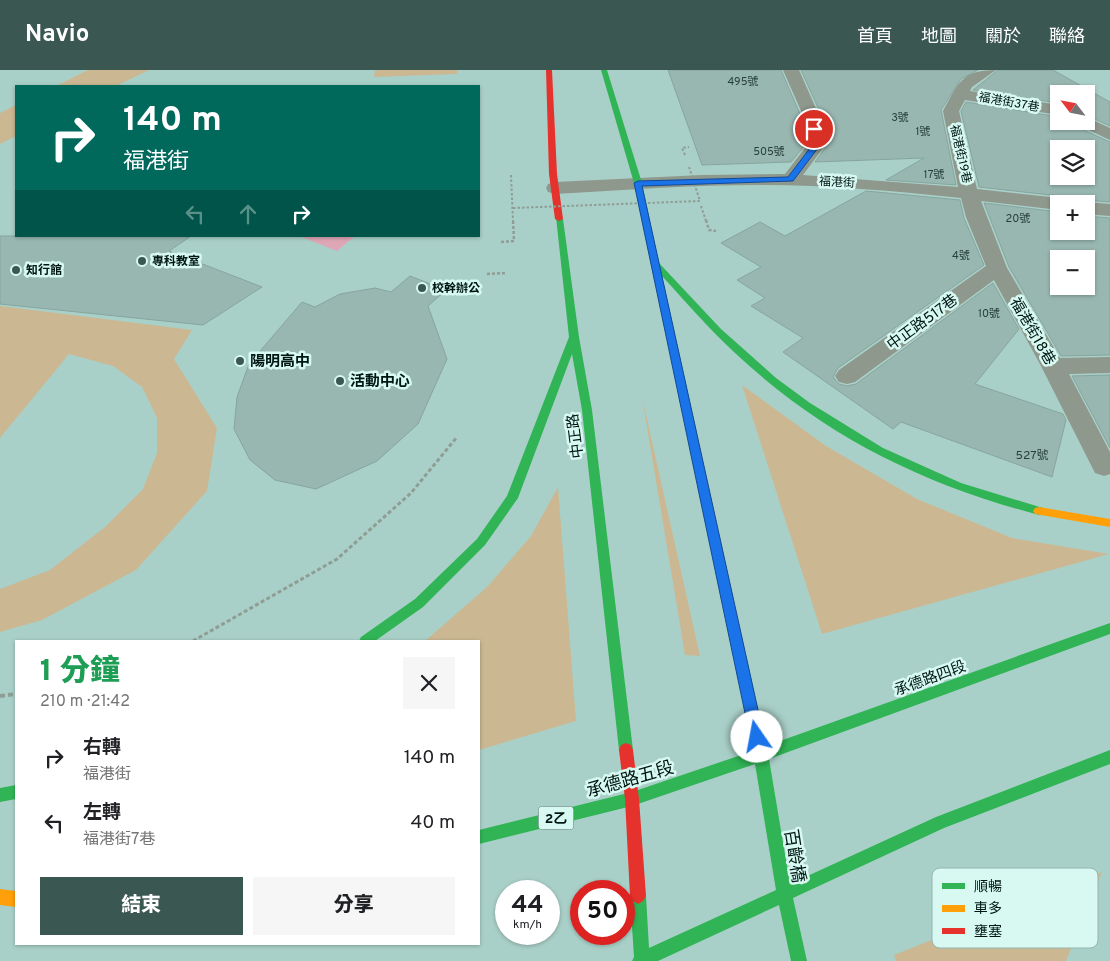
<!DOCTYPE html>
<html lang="zh-TW">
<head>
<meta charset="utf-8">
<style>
	:root { --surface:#fff; --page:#f6f6f6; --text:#202124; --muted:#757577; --accent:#3b5752 }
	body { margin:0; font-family:Overpass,"Noto Sans TC",sans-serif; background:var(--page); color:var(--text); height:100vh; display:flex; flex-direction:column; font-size:19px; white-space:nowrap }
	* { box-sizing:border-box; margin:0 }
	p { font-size:16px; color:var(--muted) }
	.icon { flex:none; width:28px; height:28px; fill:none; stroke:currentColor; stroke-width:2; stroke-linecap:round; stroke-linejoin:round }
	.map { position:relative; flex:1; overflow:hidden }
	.panel { position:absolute; left:15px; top:570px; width:465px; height:305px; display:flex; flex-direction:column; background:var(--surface); border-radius:0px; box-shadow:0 1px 4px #0004 }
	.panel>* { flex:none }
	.hud { position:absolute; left:15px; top:15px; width:465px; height:152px; border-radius:0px; box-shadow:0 1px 4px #0004; background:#00695c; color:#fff; overflow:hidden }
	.needle { width:32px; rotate:302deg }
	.fabs { position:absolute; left:1050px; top:15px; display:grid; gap:10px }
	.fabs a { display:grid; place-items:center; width:45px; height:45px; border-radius:0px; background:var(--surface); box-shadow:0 1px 4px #0004; font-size:25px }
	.speed { position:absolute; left:495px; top:810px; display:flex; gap:10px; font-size:25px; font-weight:700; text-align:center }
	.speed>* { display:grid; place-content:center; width:65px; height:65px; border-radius:50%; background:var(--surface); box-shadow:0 1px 4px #0004; line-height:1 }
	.speed small { font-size:12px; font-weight:400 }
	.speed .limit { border:8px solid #d22; background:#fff; color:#111 }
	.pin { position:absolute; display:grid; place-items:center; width:42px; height:42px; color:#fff; margin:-21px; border:2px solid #fff; border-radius:50%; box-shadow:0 1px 5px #0007 }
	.me { position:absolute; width:55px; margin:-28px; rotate:348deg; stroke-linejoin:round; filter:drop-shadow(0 0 4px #0008) }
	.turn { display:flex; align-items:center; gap:18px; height:105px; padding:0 25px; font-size:22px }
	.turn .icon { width:65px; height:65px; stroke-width:2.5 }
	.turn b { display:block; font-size:35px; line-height:42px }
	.lanes { display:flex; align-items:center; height:48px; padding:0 25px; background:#0003; justify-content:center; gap:25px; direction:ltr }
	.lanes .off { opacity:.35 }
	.round { display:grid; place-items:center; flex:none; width:52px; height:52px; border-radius:0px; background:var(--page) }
	.summary { display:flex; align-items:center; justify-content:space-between; height:85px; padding:0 25px }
	h1 { font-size:30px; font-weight:800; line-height:38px; color:#1e9e55 }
	.primary-button { display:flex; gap:10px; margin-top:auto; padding:10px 25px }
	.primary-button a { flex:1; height:58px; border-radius:0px; background:var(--accent); color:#fff; font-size:20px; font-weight:800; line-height:58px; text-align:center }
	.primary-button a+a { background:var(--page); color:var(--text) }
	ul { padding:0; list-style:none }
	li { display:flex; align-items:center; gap:15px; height:65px; padding:0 25px }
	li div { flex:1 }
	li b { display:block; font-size:19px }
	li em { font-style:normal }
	header { display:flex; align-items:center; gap:30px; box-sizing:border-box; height:70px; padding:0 25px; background:var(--accent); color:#fff }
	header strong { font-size:24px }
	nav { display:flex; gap:28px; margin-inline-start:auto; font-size:18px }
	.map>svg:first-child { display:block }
	.green { fill:#cbb893 }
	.water { fill:#dea7b7 }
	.building { fill:#99b7b1; stroke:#86a59f; fill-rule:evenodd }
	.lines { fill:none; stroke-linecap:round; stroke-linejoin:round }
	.path-far3 { stroke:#8f9d94; stroke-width:2; stroke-dasharray:2.5 2; stroke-linecap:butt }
	.path-far2 { stroke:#8f9d94; stroke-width:2.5; stroke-dasharray:3 2; stroke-linecap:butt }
	.path-far1 { stroke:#8f9d94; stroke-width:3; stroke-dasharray:4 2.5; stroke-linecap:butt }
	.path { stroke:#8f9d94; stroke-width:4; stroke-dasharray:5 3; stroke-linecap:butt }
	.street { fill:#8f988c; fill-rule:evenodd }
	.fast { fill:#30b455; fill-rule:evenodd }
	.slow { fill:#ff9f0a; fill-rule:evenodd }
	.jam { fill:#e5322d; fill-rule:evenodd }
	.path-bridge { stroke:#8f9d94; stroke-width:2; stroke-dasharray:2.5 2; stroke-linecap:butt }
	.route { fill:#1a73e8; stroke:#114b97 }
	.poi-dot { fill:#3b5752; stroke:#d7f9f2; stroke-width:2 }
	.labels { text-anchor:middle; stroke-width:5; stroke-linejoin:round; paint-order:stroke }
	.far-number-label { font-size:11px; fill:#28403c }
	.far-street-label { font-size:12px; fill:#001612; stroke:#d7f9f2 }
	.far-poi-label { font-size:12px; font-weight:bold; fill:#001612; stroke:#d7f9f2; text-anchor:start }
	.number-label { font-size:12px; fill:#28403c }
	.shield { fill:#d7f9f2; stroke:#405a55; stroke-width:1 }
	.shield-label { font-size:14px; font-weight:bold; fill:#001612 }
	.street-label { font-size:15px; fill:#001612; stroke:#d7f9f2 }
	.poi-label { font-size:15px; font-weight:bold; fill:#001612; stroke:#d7f9f2; text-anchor:start }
	.near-street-label { font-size:18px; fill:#001612; stroke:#d7f9f2 }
	.key { fill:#d7f9f2; stroke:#96b5af; stroke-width:1 }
	.key-label { font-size:14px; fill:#001612 }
</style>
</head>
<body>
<header>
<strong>Navio</strong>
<nav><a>首頁</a><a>地圖</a><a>關於</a><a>聯絡</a></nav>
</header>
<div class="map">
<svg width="1110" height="891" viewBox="0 0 1110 891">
	<rect width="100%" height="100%" fill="#a9d0c8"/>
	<path class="green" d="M88,0H149L116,16H56Z
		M375,0H457V4L374,7Z
		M16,35V66L0,74V43Z
		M0,236L192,260L174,289L217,358L207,421L136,500L42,550L0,562V519L50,500L105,457L143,419L157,383V348L142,317L113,296L69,284L0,368Z
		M742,315L826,376L917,429L1012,468L1109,484L822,564Z
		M642,327L700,586L685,585Z
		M558,417L576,651L479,680V571H425L487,517L531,466Z
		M1102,802L1066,891H896L894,885Z"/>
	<path class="water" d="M299,166H355L337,181Z"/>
	<path class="building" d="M668,0H781L800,44L806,74L791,92L702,95Z
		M801,0H978L961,9L941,40L956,115L886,110L924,88L815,92L828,74L820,42Z
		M998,0H1053L1110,32V56L1086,45V24H1059V33L973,20Z
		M966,32L1059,47V51H1074L1077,57L1110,72V132L1086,130L1078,134H1070L1067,128L1059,126L979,117L961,41ZM1059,79H1086V106H1059Z
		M866,121L960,130L964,148L984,195L838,298L833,307L839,314L847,316L856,314L993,213L1019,259L975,314L1063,344L1066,350L1052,407L901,352L893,359L783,282L803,268L751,236L765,228L737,210L761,197L721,173L760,152L785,166Z
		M984,133L1059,142V161H1086V146L1110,148V285L1061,286L1009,197ZM1059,189H1086V216H1059Z
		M0,166H191L169,181L262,217L203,255L0,234Z
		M410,206L446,220L428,236L447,289L418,354L377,391L316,419L275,410L250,390L234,359L237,327L249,294L302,232L315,237L340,224L375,218L391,222Z
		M1110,305V378L1072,306Z"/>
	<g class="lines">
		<path class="path-far3" d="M685,85L682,78L689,77
			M511,105L513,151
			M701,136L706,151"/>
		<path class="path-far2" d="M706,150L709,160L716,161
			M501,172L514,171L513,150
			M487,204L505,203"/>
		<path class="path-far1" d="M193,571L337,489L411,423L457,367"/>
		<path class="path" d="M0,626L16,624"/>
		<path class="street" d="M783,0H799L818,43L826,74L803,105L958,117L943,41C958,14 961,0 996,0L972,17L970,21L1059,35V45L965,30L959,41L977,119L1059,128L1066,130L1068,134H1059V140L981,131L1007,198L1060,288L1110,287V303L1069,304L1110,382V404L1104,406L1095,403L1041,296L994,210L855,312L847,314L839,312L835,306L839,300L986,196L966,147L961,128C894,121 827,115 760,115C692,115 623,120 555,124L548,122L546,118L548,114L555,112L702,105L785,104L808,74L802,43Z
			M1086,47L1110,58V70L1078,55L1076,51H1086Z
			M1086,132L1110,134V146L1086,144V134H1080Z"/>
		<path class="fast" d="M601,0H607L642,113L659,193L721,259L776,308L810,333L883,378L961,413L1043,438L1045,441L1043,444L1039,445C922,414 824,366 735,283C709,259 686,232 662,206L696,359L695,362H687L634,113Z
			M556,147L563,149L579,267L592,340L633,680L631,685L626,687L621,685L619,680L582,340L572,284L518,428L485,475L423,537L375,571H359L361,567L415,529L477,469L507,426L569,267Z
			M1110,553V564L769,689L790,814L936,747L1110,680V694L944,758L793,828L807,891H791L779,835L658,891H632L634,887L630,826L633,821L638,818L643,821L646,826L649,878L776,820L755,694L632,736L479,774V760L632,722L753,681L734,585L735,581L740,579L745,581L746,585L766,676Z
			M16,715V729L0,732V718Z"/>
		<path class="slow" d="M691,355L696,359L746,585L745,589L740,591L735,589L734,585L686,359Z
			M1039,437L1110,449V457L1035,444L1033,441L1035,438Z
			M0,819L16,821V837L0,835Z"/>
		<path class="jam" d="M546,0H552L557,104L563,149L559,151L555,149L549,104Z
			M626,673L631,675L633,680L639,729L646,826L643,831L638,834L633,831L630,826L625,729L619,680L621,675Z"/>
		<path class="path-bridge" d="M513,138L700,131L689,97"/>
	</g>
	<path class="route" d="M814,57L817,59L821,74L793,111L642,116L764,667L762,671L757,673L752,671L750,667L634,113L638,111L788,107L813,74L810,59Z"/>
	<g class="poi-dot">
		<circle cx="142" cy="191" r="5"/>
		<circle cx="16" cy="200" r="5"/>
		<circle cx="422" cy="218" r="5"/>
		<circle cx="240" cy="291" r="5"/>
		<circle cx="340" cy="311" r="5"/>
	</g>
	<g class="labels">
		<g class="far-number-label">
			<text x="743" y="15">495號</text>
			<text x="900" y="51">3號</text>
			<text x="923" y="65">1號</text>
			<text x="769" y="85">505號</text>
			<text x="934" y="108">17號</text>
			<text x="1018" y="152">20號</text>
			<text x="961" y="189">4號</text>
			<text x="989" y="247">10號</text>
		</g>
		<g class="far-street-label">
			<text transform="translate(1009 32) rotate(10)" y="4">福港街37巷</text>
			<text transform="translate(961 84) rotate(77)" y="4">福港街19巷</text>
			<text transform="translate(837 112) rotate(3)" y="4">福港街</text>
		</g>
		<g class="far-poi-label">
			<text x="152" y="195">專科教室</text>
			<text x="26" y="204">知行館</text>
			<text x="432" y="222">校幹辦公</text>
		</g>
		<g class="number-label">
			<text x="1032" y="389">527號</text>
		</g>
		<rect class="shield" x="538.5" y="736.5" width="35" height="23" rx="4"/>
		<g class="shield-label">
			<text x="556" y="753">2乙</text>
		</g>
		<g class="street-label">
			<text transform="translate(922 252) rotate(-36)" y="5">中正路517巷</text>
			<text transform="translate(1033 261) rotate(60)" y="5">福港街18巷</text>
			<text transform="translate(575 366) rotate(-97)" y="5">中正路</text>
			<text transform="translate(930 608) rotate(-20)" y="5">承德路四段</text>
		</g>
		<g class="poi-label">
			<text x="250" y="296">陽明高中</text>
			<text x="350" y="316">活動中心</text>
		</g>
		<g class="near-street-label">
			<text transform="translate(630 709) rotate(-16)" y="6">承德路五段</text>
			<text transform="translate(795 786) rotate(81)" y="6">百齡橋</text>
		</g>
	</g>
	<rect x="932" y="798" width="166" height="80" rx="8" class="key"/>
	<rect x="942" y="813" width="23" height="6" fill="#30b455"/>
	<rect x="942" y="835" width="23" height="7" fill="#ff9f0a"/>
	<rect x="942" y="858" width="23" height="6" fill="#e5322d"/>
	<g class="key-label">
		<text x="974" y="821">順暢</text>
		<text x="974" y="843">車多</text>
		<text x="974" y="866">壅塞</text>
	</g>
</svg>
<div class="fabs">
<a><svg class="needle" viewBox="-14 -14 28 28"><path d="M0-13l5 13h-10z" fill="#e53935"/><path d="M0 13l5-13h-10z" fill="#757577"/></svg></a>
<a><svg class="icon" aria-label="layers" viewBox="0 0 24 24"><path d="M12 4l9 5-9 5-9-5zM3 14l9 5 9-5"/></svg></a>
<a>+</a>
<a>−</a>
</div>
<div class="speed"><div>44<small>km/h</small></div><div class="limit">50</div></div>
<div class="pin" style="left:814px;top:59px;background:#d93025"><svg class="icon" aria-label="arrive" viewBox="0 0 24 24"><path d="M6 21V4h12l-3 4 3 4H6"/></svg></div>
<svg class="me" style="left:757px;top:667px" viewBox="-20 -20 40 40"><circle r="19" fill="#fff"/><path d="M0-13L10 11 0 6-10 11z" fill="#1a73e8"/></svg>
<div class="hud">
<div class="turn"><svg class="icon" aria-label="right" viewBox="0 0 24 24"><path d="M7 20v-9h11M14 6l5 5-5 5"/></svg><div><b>140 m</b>福港街</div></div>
<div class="lanes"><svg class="icon off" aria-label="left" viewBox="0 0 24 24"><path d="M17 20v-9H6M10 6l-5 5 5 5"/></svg><svg class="icon off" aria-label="ahead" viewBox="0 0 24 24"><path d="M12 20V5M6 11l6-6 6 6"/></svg><svg class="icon" aria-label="right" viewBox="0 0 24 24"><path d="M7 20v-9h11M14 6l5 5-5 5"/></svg></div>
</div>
<section class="panel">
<div class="summary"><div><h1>1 分鐘</h1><p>210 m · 21:42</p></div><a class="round"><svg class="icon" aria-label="close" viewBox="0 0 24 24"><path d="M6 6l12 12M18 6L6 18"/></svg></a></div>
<ul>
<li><svg class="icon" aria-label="right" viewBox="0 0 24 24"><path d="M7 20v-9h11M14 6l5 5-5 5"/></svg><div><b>右轉</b><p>福港街</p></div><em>140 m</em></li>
<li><svg class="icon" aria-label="left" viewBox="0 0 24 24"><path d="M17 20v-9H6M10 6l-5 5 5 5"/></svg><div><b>左轉</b><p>福港街7巷</p></div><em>40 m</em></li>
</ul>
<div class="primary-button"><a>結束</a><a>分享</a></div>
</section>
</div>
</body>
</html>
